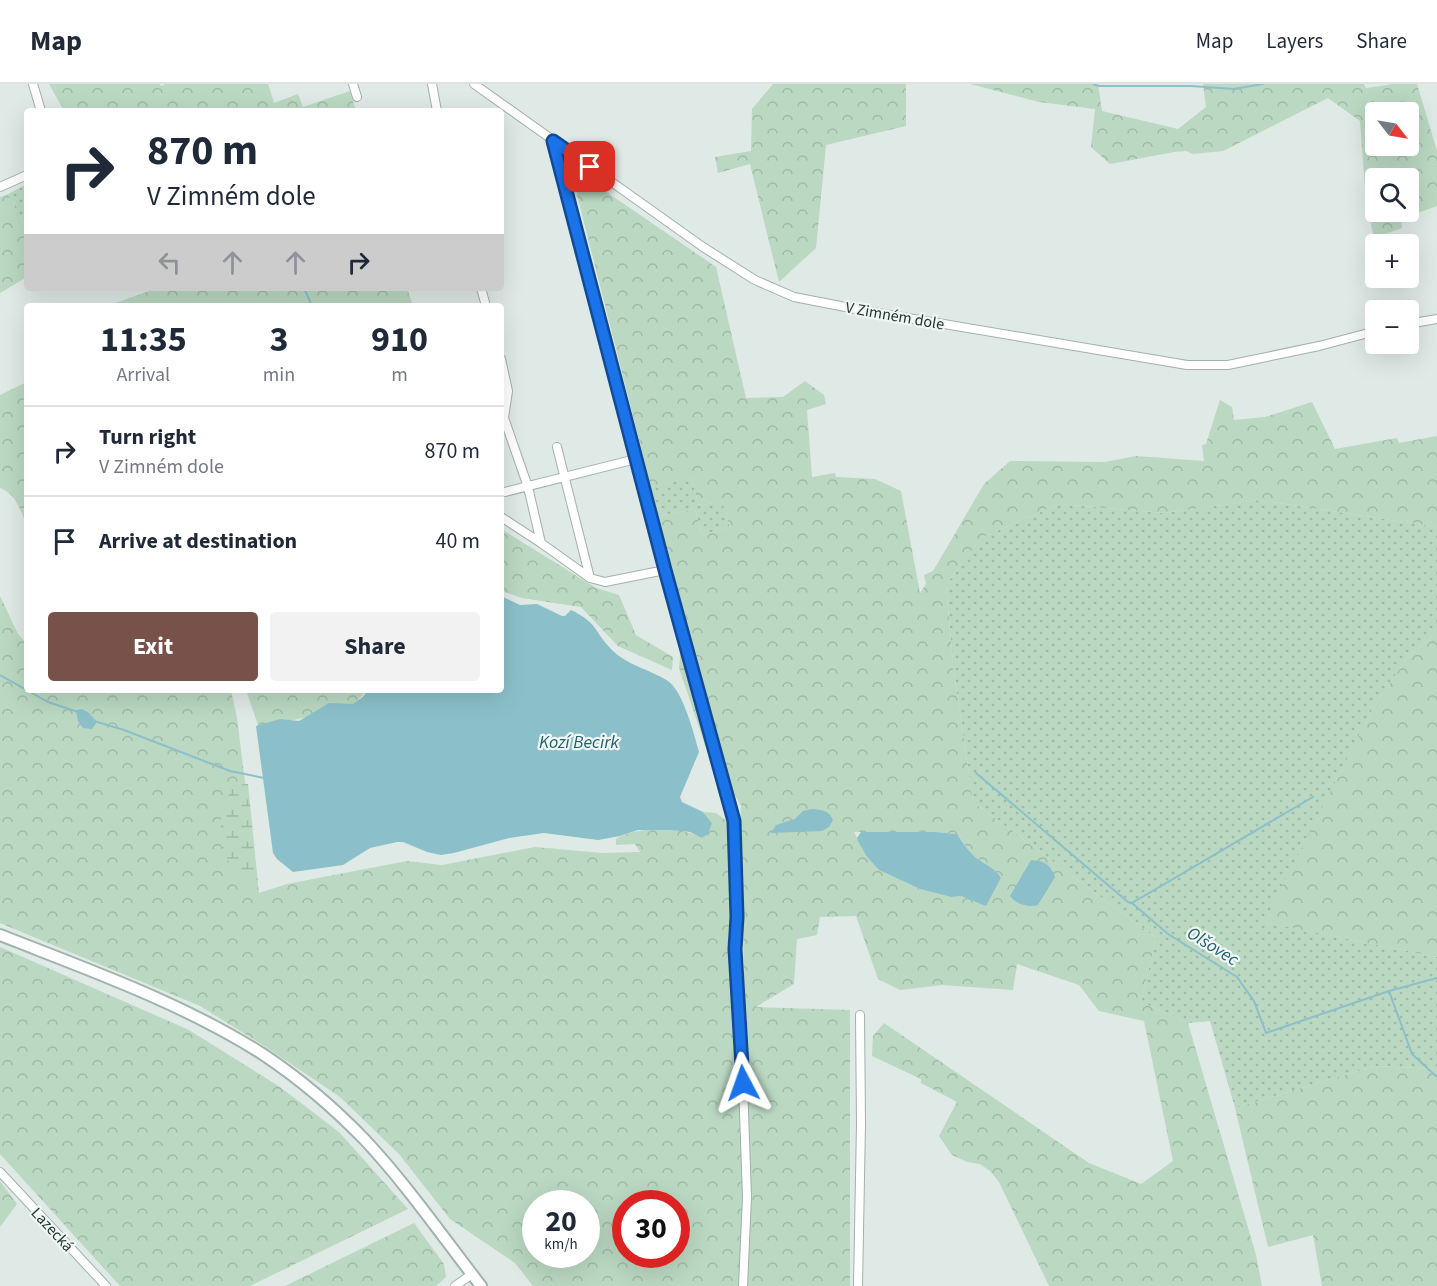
<!DOCTYPE html>
<html lang="en">
<head>
<meta charset="utf-8">
<style>
	:root { --surface:#fff; --page:#f2f2f3; --text:#1f2937; --muted:#747a83; --line:#e0e1e3; --accent:#78524a }
	body { margin:0; font-family:"Source Sans 3",sans-serif; background:var(--page); color:var(--text); height:100vh; display:flex; flex-direction:column; font-size:22px; white-space:nowrap }
	* { box-sizing:border-box; margin:0 }
	p { font-size:20px; color:var(--muted) }
	.icon { flex:none; width:33px; height:33px; fill:none; stroke:currentColor; stroke-width:2; stroke-linecap:round; stroke-linejoin:round }
	.map { position:relative; flex:1; overflow:hidden }
	.drawer { position:absolute; left:24px; top:219px; width:480px; height:390px; display:flex; flex-direction:column; background:var(--surface); border-radius:6px; box-shadow:0 6px 24px #0002 }
	.drawer>* { flex:none }
	.banner { position:absolute; left:24px; top:24px; width:480px; height:183px; border-radius:6px; box-shadow:0 6px 24px #0002; background:#fff; color:var(--text); overflow:hidden }
	.needle { width:39px; rotate:121deg }
	.buttons { position:absolute; left:1365px; top:18px; display:grid; gap:12px }
	.buttons a { display:grid; place-items:center; width:54px; height:54px; border-radius:6px; background:var(--surface); box-shadow:0 6px 24px #0002; font-size:30px }
	.speed { position:absolute; left:522px; top:1106px; display:flex; gap:12px; font-size:30px; font-weight:700; text-align:center }
	.speed>* { display:grid; place-content:center; width:78px; height:78px; border-radius:50%; background:var(--surface); box-shadow:0 6px 24px #0002; line-height:1 }
	.speed small { font-size:15px; font-weight:400 }
	.speed .limit { border:9px solid #d22; background:#fff; color:#111 }
	.pin { position:absolute; display:grid; place-items:center; width:51px; height:51px; color:#fff; margin:-26px; border-radius:12px; box-shadow:0 3px 9px #0006 }
	.me { position:absolute; width:66px; margin:-33px; rotate:356deg; stroke-linejoin:round; filter:drop-shadow(0 0 4px #0008) }
	.turn { display:flex; align-items:center; gap:21px; height:126px; padding:0 24px; font-size:27px }
	.turn .icon { width:78px; height:78px; stroke-width:2.5 }
	.turn b { display:block; font-size:42px; line-height:51px }
	.lanes { display:flex; align-items:center; height:57px; padding:0 24px; background:#0003; justify-content:center; gap:30px; direction:ltr }
	.lanes .off { opacity:.35 }
	.eta { display:flex; justify-content:space-evenly; align-items:center; height:102px; text-align:center }
	.eta b { font-size:36px; font-weight:700; line-height:42px }
	.primary-button { display:flex; gap:12px; margin-top:auto; padding:12px 24px }
	.primary-button a { flex:1; height:69px; border-radius:6px; background:var(--accent); color:#fff; font-size:24px; font-weight:700; line-height:69px; text-align:center }
	.primary-button a+a { background:var(--page); color:var(--text) }
	ul { padding:0; list-style:none }
	li { display:flex; align-items:center; gap:18px; height:90px; padding:0 24px; border-top:2px solid var(--line) }
	li div { flex:1 }
	li b { display:block; font-size:22px }
	li em { font-style:normal }
	header { display:flex; align-items:center; gap:36px; box-sizing:border-box; height:84px; padding:0 30px; background:var(--surface); border-bottom:2px solid var(--line) }
	header strong { font-size:28px }
	nav { display:flex; gap:33px; margin-inline-start:auto; font-size:21px }
	.map>svg:first-child { display:block }
	.grass { fill:url(#grass-dots) }
	.forest { fill:url(#forest-crowns); fill-rule:evenodd }
	.wetland { fill:url(#wetland-marsh) }
	.water { fill:#8bc0ca }
	.lines { fill:none; stroke-linecap:round; stroke-linejoin:round }
	.stream { stroke:#8bc0ca; stroke-width:2 }
	.street-casing { stroke:#a3b0ac; stroke-width:10 }
	.secondary-casing { stroke:#a0b4ac; stroke-width:14 }
	.street { stroke:#fff; stroke-width:8 }
	.secondary { stroke:#fff; stroke-width:10 }
	.route-casing { stroke:#114b97; stroke-width:15 }
	.route { stroke:#1a73e8; stroke-width:10 }
	.labels { text-anchor:middle; stroke-width:4.5; stroke-linejoin:round; paint-order:stroke }
	.street-label { font-size:16px; fill:#223732; stroke:#eff6f3 }
	.water-label { font-size:18px; font-style:italic; fill:#22606d; stroke:#eff6f3 }
</style>
</head>
<body>
<header>
<strong>Map</strong>
<nav><a>Map</a><a>Layers</a><a>Share</a></nav>
</header>
<div class="map">
<svg width="1437" height="1202" viewBox="0 0 1437 1202">
	<defs>
		<pattern id="grass-dots" width="8" height="8" patternUnits="userSpaceOnUse" patternTransform="scale(1.5)"><rect width="8" height="8" fill="#bad8c2"/><path d="M2 2h.1M6 6h.1" fill="none" stroke="#a0baa7" stroke-width="1.8" stroke-linecap="round"/></pattern>
		<pattern id="forest-crowns" width="20" height="18" patternUnits="userSpaceOnUse" patternTransform="scale(1.5)"><rect width="20" height="18" fill="#bad8c2"/><path d="M2 6a3 3 0 1 1 6 0M12 15a3 3 0 1 1 6 0" fill="none" stroke="#a0baa7"/></pattern>
		<pattern id="wetland-marsh" width="20" height="14" patternUnits="userSpaceOnUse" patternTransform="scale(1.5)"><rect width="20" height="14" fill="#bad8c2"/><path d="M1 5h8M5 5V1M11 12h8M15 12V8" fill="none" stroke="#a0baa7"/></pattern>
	</defs>
	<rect width="100%" height="100%" fill="#dfe9e5"/>
	<path class="grass" d="M27,100V147L8,110Z
		M691,393L699,422L722,417L730,444L702,451L695,425L658,432L651,403Z
		M1259,416L1437,443V548L1406,575L1372,626L1265,838L1437,873V985L1375,982L1235,1024L1210,937L1188,939L1141,918L1156,854L973,718L953,581L946,501L981,454L1059,420L1164,429Z"/>
	<path class="forest" d="M49,0H160L161,2L165,0H268L274,19L298,10L303,23L350,7L356,27H64Z
		M773,0H906V42L826,61L816,164L779,198L750,80L718,89L715,73L751,67L752,25Z
		M970,0H1098L1102,27L1178,45L1206,23L1203,0H1364L1366,4L1393,0H1417L1437,67V122L1401,135L1402,144L1374,154L1366,118L1360,37L1328,14L1223,67L1193,70L1186,67L1174,68L1110,80L1091,63L1095,25L1039,18ZM1376,28H1408V62H1376ZM1376,94H1408V128H1376Z
		M570,83L716,183L746,314L783,313L805,297L824,311L826,320L807,326L812,393L835,389L836,393L875,395L901,407L920,509L926,500L924,491L933,487L984,400L1010,377L1105,378L1136,372L1204,377L1202,361L1206,360L1220,316L1232,323L1234,336L1265,333L1312,318L1335,365L1397,354L1399,359L1437,352V443L1259,416L1164,429L1059,420L981,454L946,501L953,581L973,718L1156,854L1141,918L1188,939L1256,1171L1262,1202H1049L999,1098L990,1087L980,1080L967,1078L952,1071L939,1052L957,1018L921,999V995L872,972L873,952L884,939L1089,1079L1141,1100L1173,1077L1144,937L1099,927L1079,901L1017,880L1013,906L942,901L900,906L878,895L856,832L820,833L817,851L797,855L794,900L756,923L850,926V1202H533L515,1179L450,1135L399,1070L340,1013L266,963L200,922L0,839V512L18,550L27,560V606H231L237,634L259,809L287,800L407,777L442,781L535,763L602,769L640,768L635,760L616,761V755C638,742 680,742 702,754L712,739L703,728L716,729L731,740L733,789L728,857L737,923H745L740,746L741,721L709,673L679,584L684,528L658,432L695,425L702,451L730,444L722,417L699,422L691,393L651,403ZM854,748H935L957,750C962,756 966,764 972,770C980,779 996,783 1001,794L986,821L961,812L951,813L920,805L879,786L867,773ZM536,1119H586V1170H536ZM626,1119H676V1170H626Z
		M8,110L27,147V193L0,209V113Z
		M152,204H407L413,222H116L115,219L152,206Z
		M27,298V442C21,428 16,409 0,404V311Z
		M501,445L596,504L619,511L636,551L673,573L672,586L618,562L581,523L522,514L501,507Z
		M1437,548V873L1264,838L1372,626L1406,575Z
		M246,606H368L350,623L259,644Z
		M0,863L189,946L280,1003L339,1048L408,1125L250,1202H120L0,1070Z
		M1375,982L1437,985V1202H1322L1313,1151L1268,1163L1235,1024Z
		M0,1097L17,1120L0,1143Z
		M414,1139L444,1180L446,1193L436,1202H285Z"/>
	<path class="wetland" d="M248,700L258,799L236,792L221,762V729L233,701Z"/>
	<path class="water" d="M501,512L520,521L537,520L562,532H565L571,526C598,539 593,546 611,565C626,581 649,585 668,597C683,607 694,650 699,668L680,713L682,718L703,728L712,739L708,750L702,754L690,748L671,746H638L620,752L598,756L544,749L509,754L454,769L441,771L427,768L403,758H397L370,764L343,781L293,788L277,775L273,769L256,642L280,635L299,637L329,619L353,620L364,612L367,606H501Z
		M82,625L89,629L97,638L92,645L83,644L78,637L76,626Z
		M812,725C822,726 829,726 833,736L829,743L822,747L771,749L776,741L795,735L803,727Z
		M861,748H935L957,750C962,757 966,764 972,770C980,779 996,783 1001,794L986,822L961,812L951,813L920,805L879,786L867,773L858,757L857,754Z
		M1031,776C1045,777 1050,780 1055,793L1038,821C1029,824 1016,820 1010,812Z"/>
	<g class="lines">
		<path class="stream" d="M1093,0L1099,2H1191L1234,5L1263,0
			M304,204L312,222
			M0,591L48,618L78,628
			M94,637L124,646L230,687L264,694
			M976,689L1128,818L1132,819L1168,850L1237,893L1254,917L1266,949L1389,907L1412,970L1437,993
			M1132,819L1313,713
			M1389,907L1437,894"/>
		<g class="street-casing">
			<path id="street" d="M33,0L41,27
				M353,0L357,13
				M432,0L437,27
				M474,0L703,163L755,196L794,213L861,226L1187,281H1228L1319,262L1376,247
				M553,57L665,486L734,737L737,833L735,865L743,999L747,1113L743,1202
				M0,103L27,91
				M481,204L486,222
				M1408,240L1437,235
				M501,275L508,307L504,334L528,403L541,459L590,494L605,498L665,486
				M557,363L590,494
				M501,409L636,375
				M501,433L541,459
				M0,1088L106,1202
				M455,1202L472,1190
				M858,1202L861,1039L860,931"/>
		</g>
		<g class="secondary-casing">
			<path id="secondary" d="M0,851C89,886 183,919 264,971C300,995 335,1025 365,1056C407,1101 443,1153 481,1202"/>
		</g>
		<use href="#street" class="street"/>
		<use href="#secondary" class="secondary"/>
	</g>
	<g class="lines">
		<g class="route-casing">
			<path id="route" d="M590,83L553,57L665,486L734,737L737,833L735,865L743,999"/>
		</g>
		<use href="#route" class="route"/>
	</g>
	<g class="labels">
		<g class="street-label">
			<text transform="translate(895 231) rotate(10)" y="6">V Zimném dole</text>
			<text transform="translate(53 1145) rotate(47)" y="6">Lazecká</text>
		</g>
		<g class="water-label">
			<text x="579" y="664">Kozí Becirk</text>
			<text transform="translate(1213 862) rotate(32)" y="6">Olšovec</text>
		</g>
	</g>
</svg>
<div class="buttons">
<a><svg class="needle" viewBox="-14 -14 28 28"><path d="M0-13l5 13h-10z" fill="#e53935"/><path d="M0 13l5-13h-10z" fill="#747a83"/></svg></a>
<a><svg class="icon" aria-label="search" viewBox="0 0 24 24"><circle cx="10" cy="10" r="6"/><path d="M15 15l6 6"/></svg></a>
<a>+</a>
<a>−</a>
</div>
<div class="speed"><div>20<small>km/h</small></div><div class="limit">30</div></div>
<div class="pin" style="left:590px;top:83px;background:#d93025"><svg class="icon" aria-label="arrive" viewBox="0 0 24 24"><path d="M6 21V4h12l-3 4 3 4H6"/></svg></div>
<svg class="me" style="left:743px;top:999px" viewBox="-20 -20 40 40"><path d="M0-17L14 15 0 8-14 15z" fill="#1a73e8" stroke="#fff" stroke-width="4"/></svg>
<div class="banner">
<div class="turn"><svg class="icon" aria-label="right" viewBox="0 0 24 24"><path d="M7 20v-9h11M14 6l5 5-5 5"/></svg><div><b>870 m</b>V Zimném dole</div></div>
<div class="lanes"><svg class="icon off" aria-label="left" viewBox="0 0 24 24"><path d="M17 20v-9H6M10 6l-5 5 5 5"/></svg><svg class="icon off" aria-label="ahead" viewBox="0 0 24 24"><path d="M12 20V5M6 11l6-6 6 6"/></svg><svg class="icon off" aria-label="ahead" viewBox="0 0 24 24"><path d="M12 20V5M6 11l6-6 6 6"/></svg><svg class="icon" aria-label="right" viewBox="0 0 24 24"><path d="M7 20v-9h11M14 6l5 5-5 5"/></svg></div>
</div>
<section class="drawer">
<div class="eta">
<div><b>11:35</b><p>Arrival</p></div>
<div><b>3</b><p>min</p></div>
<div><b>910</b><p>m</p></div>
</div>
<ul>
<li><svg class="icon" aria-label="right" viewBox="0 0 24 24"><path d="M7 20v-9h11M14 6l5 5-5 5"/></svg><div><b>Turn right</b><p>V Zimném dole</p></div><em>870 m</em></li>
<li><svg class="icon" aria-label="arrive" viewBox="0 0 24 24"><path d="M6 21V4h12l-3 4 3 4H6"/></svg><div><b>Arrive at destination</b></div><em>40 m</em></li>
</ul>
<div class="primary-button"><a>Exit</a><a>Share</a></div>
</section>
</div>
</body>
</html>
